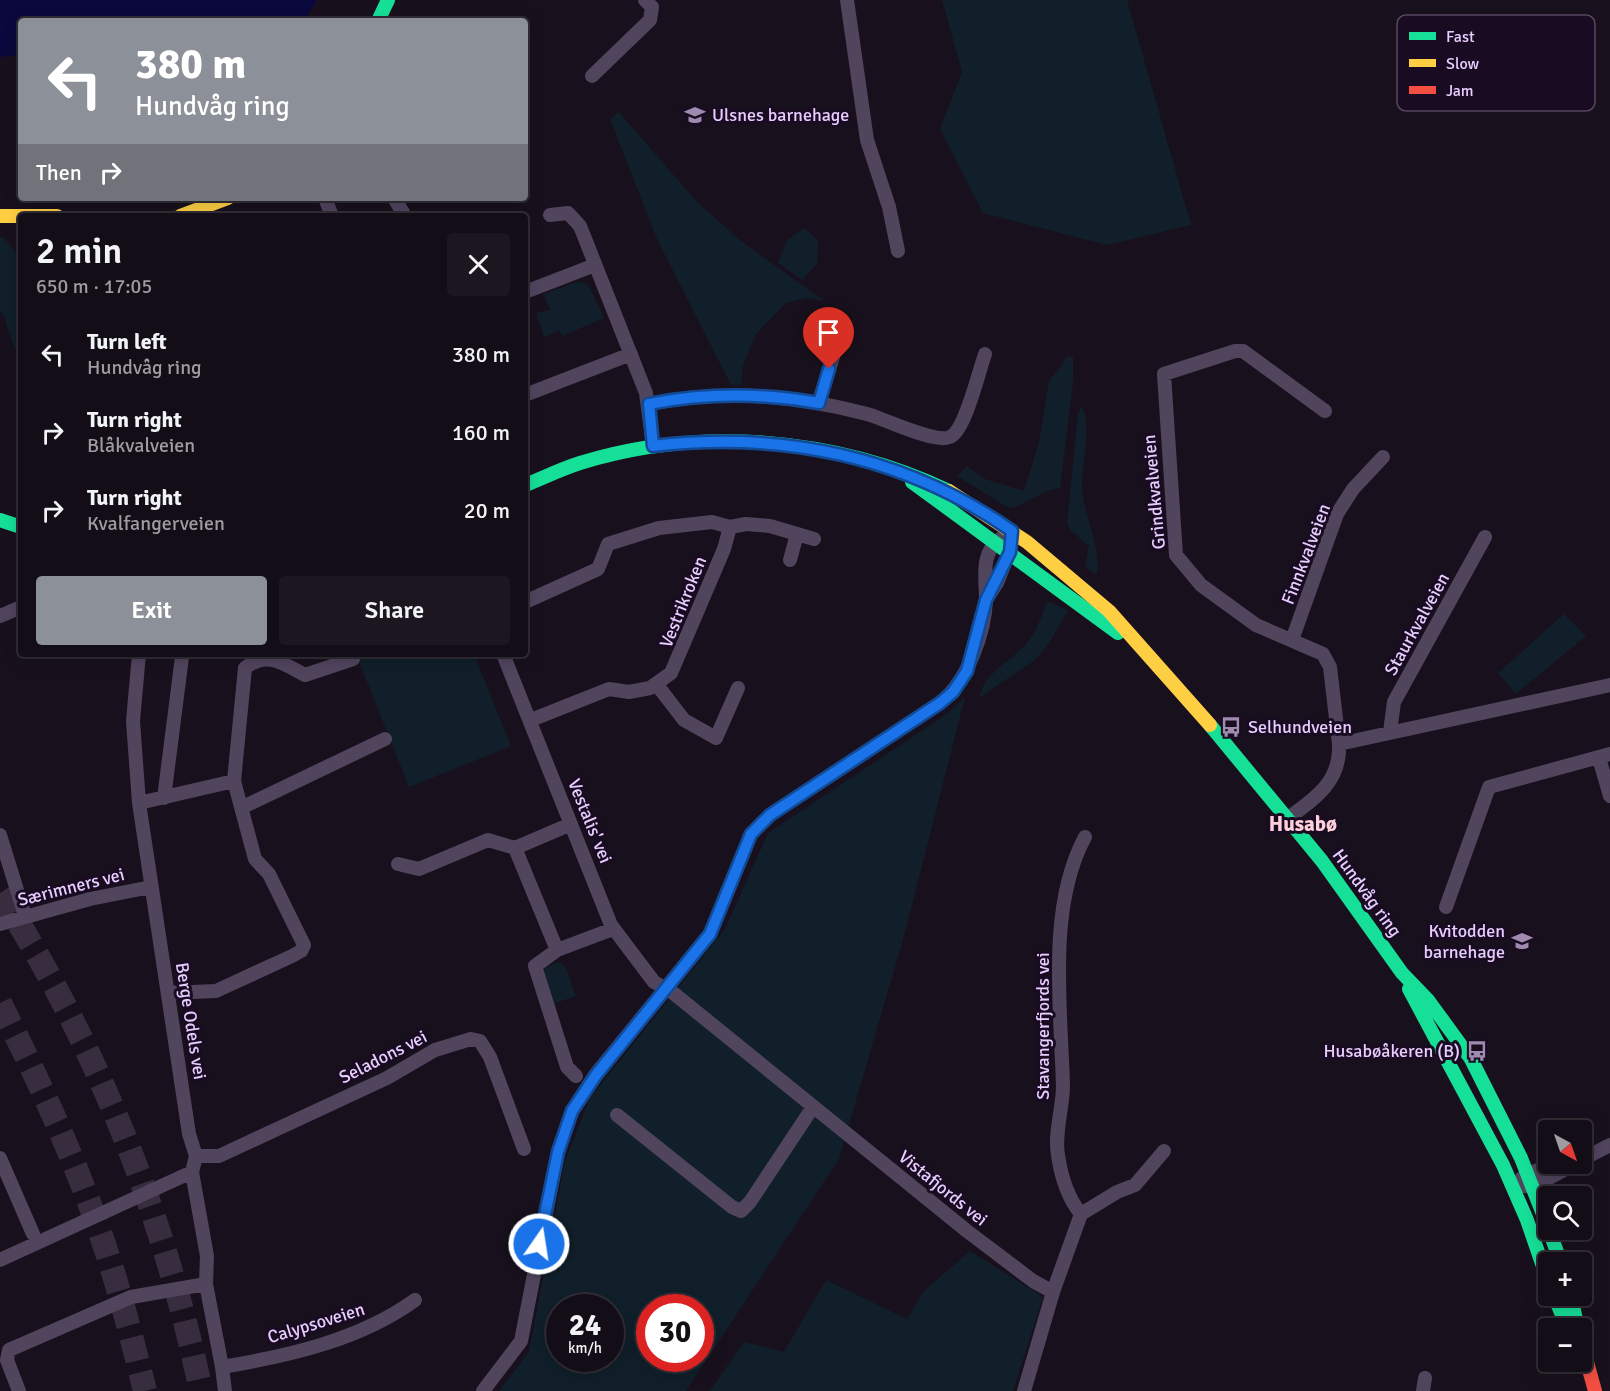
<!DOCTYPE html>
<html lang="en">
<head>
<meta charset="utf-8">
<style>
	:root { --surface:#120d16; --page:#1b161f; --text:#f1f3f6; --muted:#9c9ca1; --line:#312d35; --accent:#8c9099 }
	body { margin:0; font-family:Signika,sans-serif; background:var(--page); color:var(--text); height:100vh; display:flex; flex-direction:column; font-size:22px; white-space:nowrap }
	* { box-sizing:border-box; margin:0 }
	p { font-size:20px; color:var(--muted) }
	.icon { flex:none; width:33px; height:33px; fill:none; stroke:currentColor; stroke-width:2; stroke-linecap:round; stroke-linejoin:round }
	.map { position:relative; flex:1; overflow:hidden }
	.details { position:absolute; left:18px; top:213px; width:510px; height:444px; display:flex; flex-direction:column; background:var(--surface); border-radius:6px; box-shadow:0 3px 15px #0003,0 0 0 2px var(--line) }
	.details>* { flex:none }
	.guide { position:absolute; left:18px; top:18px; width:510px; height:183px; border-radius:6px; box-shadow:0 3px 15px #0003,0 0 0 2px var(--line); background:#8c9099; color:#fff; overflow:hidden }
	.needle { width:39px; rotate:140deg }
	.tools { position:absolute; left:1538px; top:1120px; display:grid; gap:12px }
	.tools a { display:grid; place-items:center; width:54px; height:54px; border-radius:6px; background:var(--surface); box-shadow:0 3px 15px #0003,0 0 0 2px var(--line); font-size:30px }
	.speed { position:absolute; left:546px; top:1294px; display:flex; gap:12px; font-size:30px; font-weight:700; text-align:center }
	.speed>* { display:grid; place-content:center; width:78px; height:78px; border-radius:50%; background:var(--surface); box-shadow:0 3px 15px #0003,0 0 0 2px var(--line); line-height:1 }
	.speed small { font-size:15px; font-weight:400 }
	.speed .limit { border:9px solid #d22; background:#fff; color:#111 }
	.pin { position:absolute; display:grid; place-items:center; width:51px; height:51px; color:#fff; margin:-62px -26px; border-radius:50% 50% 50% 0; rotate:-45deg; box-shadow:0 0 6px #0007 }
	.pin .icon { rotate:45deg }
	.me { position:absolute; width:66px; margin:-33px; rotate:13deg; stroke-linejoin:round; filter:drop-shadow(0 0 4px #0008) }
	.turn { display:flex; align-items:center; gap:21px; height:126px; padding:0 18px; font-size:27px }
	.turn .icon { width:78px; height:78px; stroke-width:2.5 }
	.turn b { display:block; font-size:42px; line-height:51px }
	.then { display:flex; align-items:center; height:57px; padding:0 18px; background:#0003; gap:12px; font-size:22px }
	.round { display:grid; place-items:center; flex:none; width:63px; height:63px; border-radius:6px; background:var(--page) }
	.summary { display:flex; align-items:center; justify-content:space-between; height:102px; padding:0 18px }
	h1 { font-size:36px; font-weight:600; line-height:45px }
	.button { display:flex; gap:12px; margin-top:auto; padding:12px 18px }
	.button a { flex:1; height:69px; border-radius:6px; background:var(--accent); color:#fff; font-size:24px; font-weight:600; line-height:69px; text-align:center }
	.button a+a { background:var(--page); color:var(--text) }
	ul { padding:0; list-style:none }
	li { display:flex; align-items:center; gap:18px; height:78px; padding:0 18px }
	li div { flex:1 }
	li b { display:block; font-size:22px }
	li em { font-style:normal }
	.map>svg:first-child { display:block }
	.green { fill:#101f2a; fill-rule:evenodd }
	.water { fill:#0b083d }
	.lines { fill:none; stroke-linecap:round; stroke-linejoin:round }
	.highway-tunnel { stroke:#372d3f; stroke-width:24; stroke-dasharray:24 12; stroke-linecap:butt }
	.street { stroke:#51455e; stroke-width:14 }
	.fast { stroke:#16e098; stroke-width:14 }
	.slow { stroke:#ffcf43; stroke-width:14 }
	.jam { stroke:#f24e42; stroke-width:14 }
	.route-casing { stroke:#114b97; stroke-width:15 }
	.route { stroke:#1a73e8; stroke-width:10 }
	.labels { text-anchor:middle; stroke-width:6; stroke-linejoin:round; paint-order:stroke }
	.poi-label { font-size:18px; fill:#e8cdff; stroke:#190c22; text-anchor:start }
	.street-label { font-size:18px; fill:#e8cdff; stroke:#190c22 }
	.quarter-label { font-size:21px; font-weight:bold; fill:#ffcfda; stroke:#190c22 }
	.key { fill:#190c22; stroke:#574664; stroke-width:1.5 }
	.key-label { font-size:16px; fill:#e8cdff }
</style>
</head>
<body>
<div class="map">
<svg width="1610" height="1391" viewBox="0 0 1610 1391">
	<rect width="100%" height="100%" fill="#18111d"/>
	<path class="green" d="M942,0H1127L1191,225L1107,245L983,213L940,129L962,72Z
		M619,112L697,202L740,240L824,301L807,298L786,303L756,334L743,366L741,385H731L657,239L610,119Z
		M804,228L818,240L817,264L802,280L778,263L787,240Z
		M3,237L21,258V350L14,347L3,314L0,312V238Z
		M577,282L588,284L604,318L562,336L559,330L544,337L536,313L550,310L544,294Z
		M1066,356L1073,357V383L1060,488L1047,491L1014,508L1007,507L957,476L967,466L985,479L1024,491L1039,442L1049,381L1063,364Z
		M1081,407C1093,417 1081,471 1082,489C1083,510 1104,560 1096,575L1085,567L1089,546L1070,530L1067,523L1078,414Z
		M1047,601L1068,610L1050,642L1035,660L979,698C985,671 1010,663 1027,643C1037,631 1042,615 1047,601Z
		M1564,614L1586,636L1516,694L1498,673Z
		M356,654H474L511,746L409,787Z
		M965,697L904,936L839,1159L686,1391H499L529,1352L565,1161L590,1098L725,929L768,833L944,716ZM560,1308H610V1359H560ZM650,1308H700V1359H650Z
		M558,962L565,966L576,996L547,1006L540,970Z
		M970,1251L1043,1297L1013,1391H710L744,1342L784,1352L826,1280L907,1319L924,1291Z"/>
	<path class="water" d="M0,0H317L304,21H21V74L17,55L0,57Z"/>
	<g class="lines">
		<path class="highway-tunnel" d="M0,893C96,1043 165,1217 201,1391
			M0,1003C36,1075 70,1148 97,1224C117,1279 131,1335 145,1391"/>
		<path class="street" d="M847,0L867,140L889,207L898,251
			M592,76L650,20L652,7L645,0
			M325,198L332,216
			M394,198L405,216
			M550,215L568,213L580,226L646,393L653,446
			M525,292L595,265
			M525,395L631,354
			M819,403L841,330
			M649,404C722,389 796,395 867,414C885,419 935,444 950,437C965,431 979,371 985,354
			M1325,411L1243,351H1235L1164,374L1176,555L1201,585L1256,625L1323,654L1330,667L1339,744
			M790,560L797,534
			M986,600L997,583L1011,548
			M525,602L598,569L608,544L659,528L712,522L730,527L746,524L770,526L814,539
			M0,616L21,607
			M1292,640L1337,514L1353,489L1383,457
			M139,654L133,721L139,803L189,1134L196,1156L192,1172L207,1256L206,1284L222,1367L225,1391
			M503,654L611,925L654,982L672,992L967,1231L1033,1281L1053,1292
			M657,685L684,720L716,738L738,688
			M531,720L609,689L629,692L650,688L671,673L724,549L730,527
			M1390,732L1394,702L1485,537
			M1599,758L1610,796
			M234,781L245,668C267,650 284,664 305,675L353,659
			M164,798L182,657
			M139,803L234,781L255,859L269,874L304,945L301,951L292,956L216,991L169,993
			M243,807L385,739
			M1288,818C1316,798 1341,781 1339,744L1610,685
			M0,835L25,916
			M1085,837C1047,907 1061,1009 1063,1086C1063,1108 1054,1133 1058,1155C1061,1176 1067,1197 1081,1214L1117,1192L1135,1185L1164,1151
			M515,848L557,950
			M398,864L419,869L488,840L515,848L571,824
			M1446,907L1489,787L1610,754
			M0,924L90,899L151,887
			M576,1076L567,1067L535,966L557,950L613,929
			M617,1115L732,1207L741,1211L750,1202L813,1107
			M196,1156H219L387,1078L435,1050L471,1039L480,1041L490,1057L524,1149
			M0,1158L33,1234
			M1581,1160L1610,1145
			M1521,1179L1528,1174L1553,1164
			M1524,1186H1534L1575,1164
			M0,1260L192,1172
			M222,1367C288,1356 360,1340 415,1300
			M19,1391L7,1360L9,1350L131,1297L206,1284
			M483,1391L521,1341L558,1152L572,1111L595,1075L710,934L751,834L770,815L940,703C967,681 985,634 986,599C986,578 980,553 1000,539
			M1024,1391L1053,1292L1081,1214
			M1423,1391L1425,1378"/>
		<path class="fast" d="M378,21L388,0
			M912,482L1118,633
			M525,485C543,478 561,469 580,463C700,426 836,437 949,491
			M0,520L21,527
			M1210,725L1322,861L1402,973L1428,1000L1471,1059L1521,1158L1548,1227
			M1409,989L1503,1165L1527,1220L1548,1281
			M1549,1230L1561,1263
			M1554,1296L1568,1329
			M1571,1296L1578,1329"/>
		<path class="slow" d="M0,216H57
			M180,216L228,198
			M949,491L1027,542L1109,611L1210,725"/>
		<path class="jam" d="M1581,1341L1595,1391"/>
	</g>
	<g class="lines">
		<g class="route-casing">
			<path id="route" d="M539,1244L558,1152L572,1111L596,1075L710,934L751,834L770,815L940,703L953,692L967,671L986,600L1010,552L1012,531C905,456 782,431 653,446L649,404C705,393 762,393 819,403L829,369"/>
		</g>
		<use href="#route" class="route"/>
	</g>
	<defs>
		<g id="school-bare" transform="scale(1.62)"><path d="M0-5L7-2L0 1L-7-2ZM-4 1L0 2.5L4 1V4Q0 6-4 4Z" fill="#9f8bb0" stroke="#190c22" stroke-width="2.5" paint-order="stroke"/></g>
		<g id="bus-bare" transform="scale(1.62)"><path d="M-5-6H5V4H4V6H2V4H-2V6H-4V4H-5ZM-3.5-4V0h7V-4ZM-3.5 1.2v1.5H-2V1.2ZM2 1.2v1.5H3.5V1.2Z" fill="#9f8bb0" stroke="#190c22" stroke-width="2.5" paint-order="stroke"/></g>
	</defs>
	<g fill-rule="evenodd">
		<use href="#school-bare" x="695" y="115"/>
		<use href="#bus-bare" x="1231" y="727"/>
		<use href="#school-bare" x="1522" y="941"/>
		<use href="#bus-bare" x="1477" y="1051"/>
	</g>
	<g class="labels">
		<g class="poi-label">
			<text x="712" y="121">Ulsnes barnehage</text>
			<text x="1248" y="733">Selhundveien</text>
			<text x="1505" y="937" text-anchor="end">Kvitodden<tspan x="1505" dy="21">barnehage</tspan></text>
			<text x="1460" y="1057" text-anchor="end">Husabøåkeren (B)</text>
		</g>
		<g class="street-label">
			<text transform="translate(1154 492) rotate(-95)" y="6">Grindkvalveien</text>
			<text transform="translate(1306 554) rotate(-69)" y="6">Finnkvalveien</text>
			<text transform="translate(683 602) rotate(-68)" y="6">Vestrikroken</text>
			<text transform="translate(1417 624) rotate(-61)" y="6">Staurkvalveien</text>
			<text transform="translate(590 821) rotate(68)" y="6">Vestalis' vei</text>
			<text transform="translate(71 887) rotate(-14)" y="6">Særimners vei</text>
			<text transform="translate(1367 893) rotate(54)" y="6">Hundvåg ring</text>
			<text transform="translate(191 1021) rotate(81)" y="6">Berge Odels vei</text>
			<text transform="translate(1043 1026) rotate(-90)" y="6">Stavangerfjords vei</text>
			<text transform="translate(383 1057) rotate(-27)" y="6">Seladons vei</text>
			<text transform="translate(943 1188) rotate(39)" y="6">Vistafjords vei</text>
			<text transform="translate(316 1323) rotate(-17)" y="6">Calypsoveien</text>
		</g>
		<g class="quarter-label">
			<text x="1303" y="831">Husabø</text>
		</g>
	</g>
	<rect x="1397" y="15" width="198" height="96" rx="9" class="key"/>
	<rect x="1409" y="32" width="27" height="8" fill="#16e098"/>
	<rect x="1409" y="59" width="27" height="8" fill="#ffcf43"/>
	<rect x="1409" y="86" width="27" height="8" fill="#f24e42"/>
	<g class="key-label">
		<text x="1446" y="42">Fast</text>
		<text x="1446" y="69">Slow</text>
		<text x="1446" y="96">Jam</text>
	</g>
</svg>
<div class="tools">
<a><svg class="needle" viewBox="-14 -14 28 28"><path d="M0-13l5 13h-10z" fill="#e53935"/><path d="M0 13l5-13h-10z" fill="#9c9ca1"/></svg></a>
<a><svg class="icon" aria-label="search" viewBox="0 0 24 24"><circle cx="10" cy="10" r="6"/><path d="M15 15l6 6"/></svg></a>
<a>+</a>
<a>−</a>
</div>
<div class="speed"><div>24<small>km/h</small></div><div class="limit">30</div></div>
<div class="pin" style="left:829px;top:369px;background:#d93025"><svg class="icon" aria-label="arrive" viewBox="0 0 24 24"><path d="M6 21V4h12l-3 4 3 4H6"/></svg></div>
<svg class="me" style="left:539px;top:1244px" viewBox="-20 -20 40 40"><circle r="17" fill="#1a73e8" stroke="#fff" stroke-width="3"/><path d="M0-11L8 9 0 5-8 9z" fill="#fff"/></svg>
<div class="guide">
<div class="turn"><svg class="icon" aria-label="left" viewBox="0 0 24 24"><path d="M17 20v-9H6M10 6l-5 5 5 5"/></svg><div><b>380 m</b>Hundvåg ring</div></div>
<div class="then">Then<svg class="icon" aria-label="right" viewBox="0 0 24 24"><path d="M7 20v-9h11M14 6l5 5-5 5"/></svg></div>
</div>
<section class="details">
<div class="summary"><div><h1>2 min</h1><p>650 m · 17:05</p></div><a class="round"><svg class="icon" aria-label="close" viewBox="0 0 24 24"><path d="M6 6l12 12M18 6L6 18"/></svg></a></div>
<ul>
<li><svg class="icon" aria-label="left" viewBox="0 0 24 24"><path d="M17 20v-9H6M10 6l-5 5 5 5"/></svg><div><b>Turn left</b><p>Hundvåg ring</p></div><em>380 m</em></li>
<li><svg class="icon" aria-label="right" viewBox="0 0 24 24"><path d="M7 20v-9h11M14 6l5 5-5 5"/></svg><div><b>Turn right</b><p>Blåkvalveien</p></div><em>160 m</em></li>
<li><svg class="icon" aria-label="right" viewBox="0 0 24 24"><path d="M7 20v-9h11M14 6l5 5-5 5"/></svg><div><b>Turn right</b><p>Kvalfangerveien</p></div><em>20 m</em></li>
</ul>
<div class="button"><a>Exit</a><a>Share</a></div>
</section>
</div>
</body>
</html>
